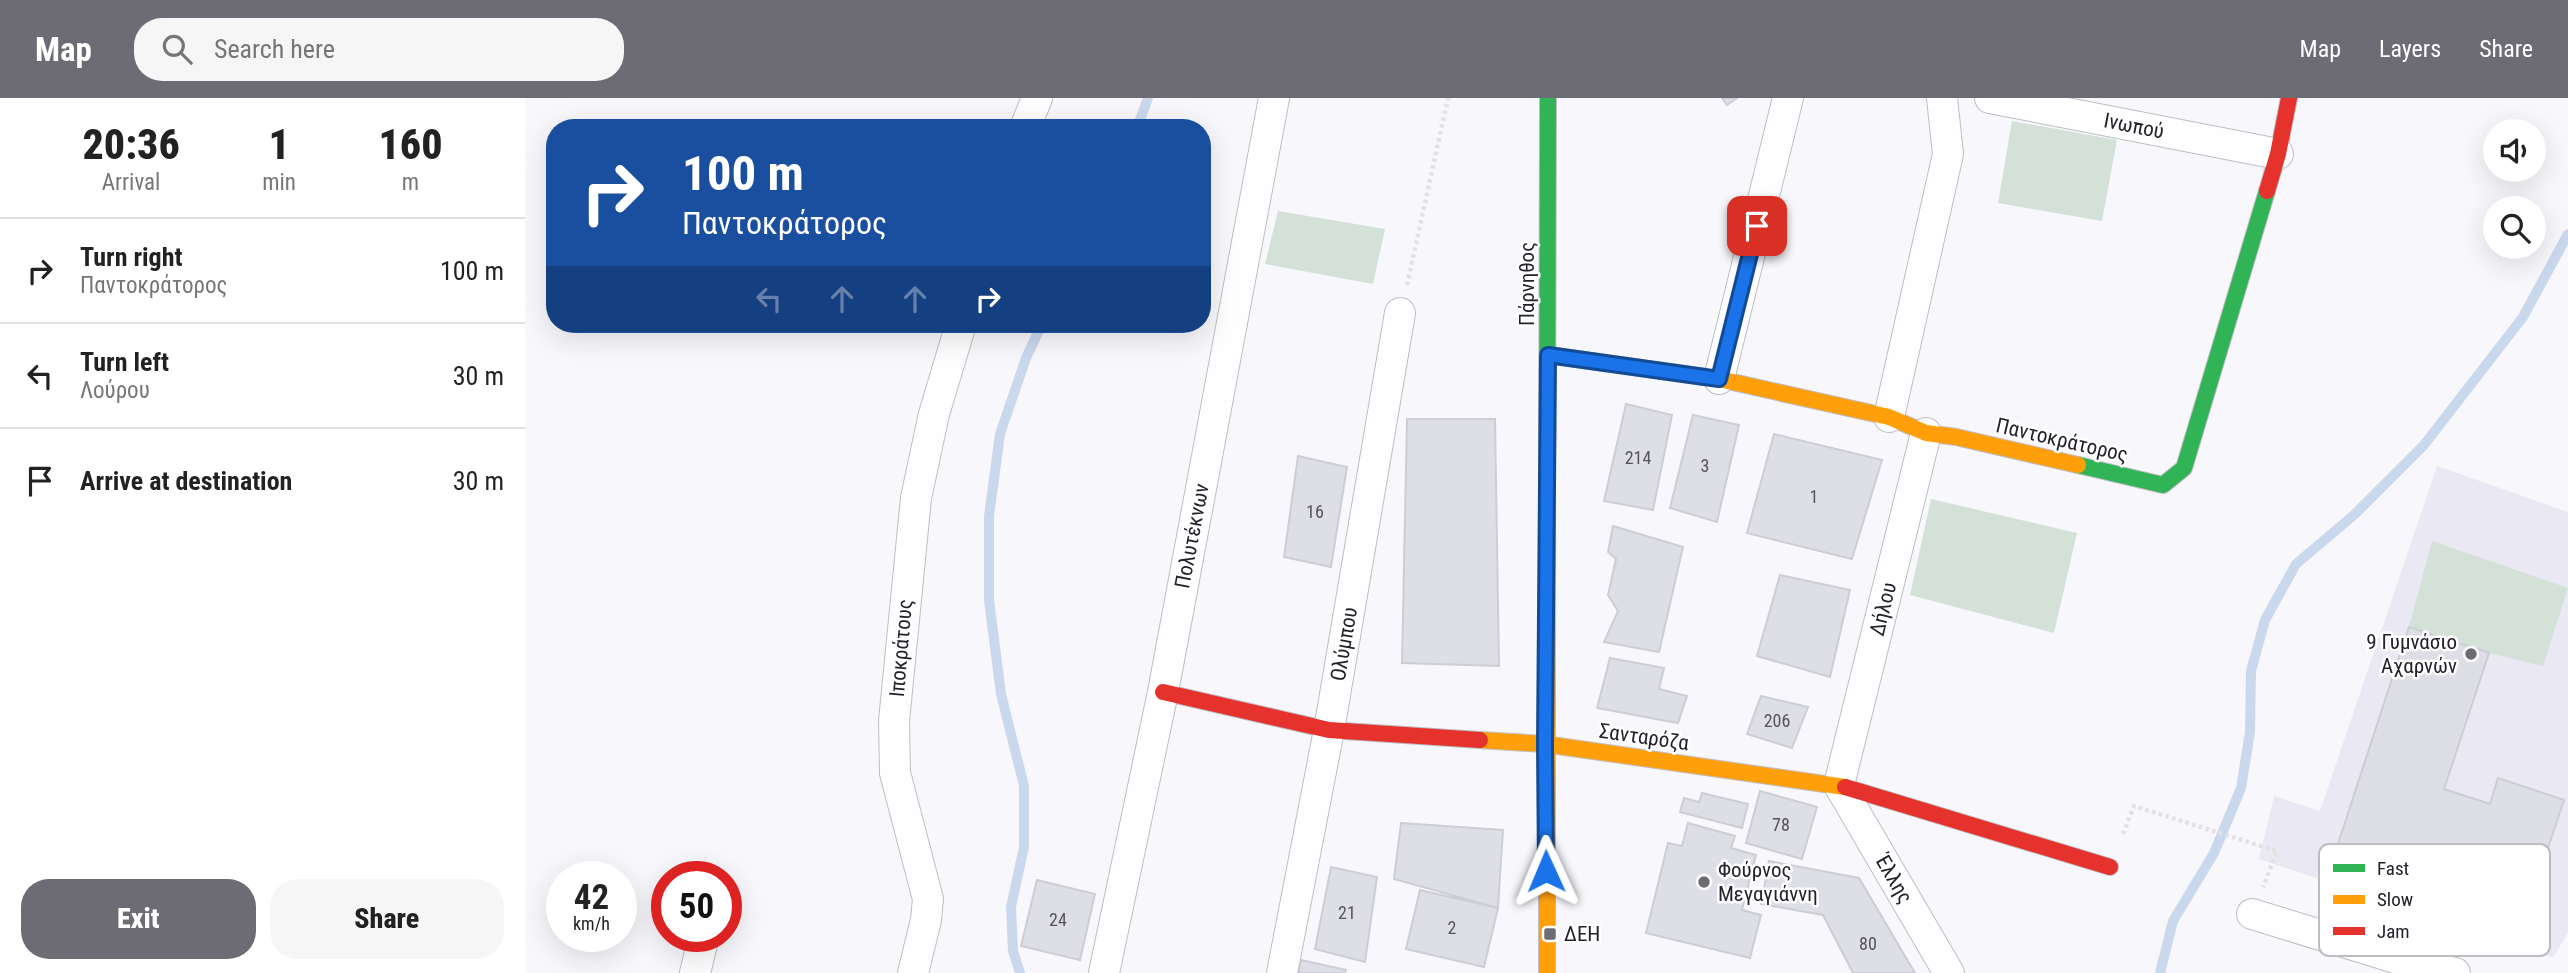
<!DOCTYPE html>
<html lang="en">
<head>
<meta charset="utf-8">
<style>
	:root { --surface:#fff; --page:#f6f6f6; --text:#222; --muted:#767676; --line:#e0e0e0; --accent:#6d6c75 }
	body { margin:0; font-family:"Roboto Condensed",sans-serif; background:var(--page); color:var(--text); height:100vh; display:flex; flex-direction:column; font-size:26px; white-space:nowrap }
	* { box-sizing:border-box; margin:0 }
	p { font-size:23px; color:var(--muted) }
	.icon { flex:none; width:38px; height:38px; fill:none; stroke:currentColor; stroke-width:2; stroke-linecap:round; stroke-linejoin:round }
	.map { position:relative; flex:1; overflow:hidden }
	.drawer { display:flex; flex-direction:column; background:var(--surface); width:525px }
	.drawer>* { flex:none }
	.top-card { position:absolute; left:21px; top:21px; width:665px; height:214px; border-radius:28px; box-shadow:0 7px 28px #0002; background:#1a4fa0; color:#fff; overflow:hidden }
	.tools { position:absolute; left:1958px; top:21px; display:grid; gap:14px }
	.tools a { display:grid; place-items:center; width:63px; height:63px; border-radius:50%; background:var(--surface); box-shadow:0 7px 28px #0002; font-size:35px }
	.speed { position:absolute; left:21px; top:763px; display:flex; gap:14px; font-size:35px; font-weight:700; text-align:center }
	.speed>* { display:grid; place-content:center; width:91px; height:91px; border-radius:50%; background:var(--surface); box-shadow:0 7px 28px #0002; line-height:1 }
	.speed small { font-size:18px; font-weight:400 }
	.speed .limit { border:10px solid #d22; background:#fff; color:#111 }
	.pin { position:absolute; display:grid; place-items:center; width:60px; height:60px; color:#fff; margin:-30px; border-radius:14px; box-shadow:0 4px 10px #0006 }
	.me { position:absolute; width:77px; margin:-38px; rotate:359deg; stroke-linejoin:round; filter:drop-shadow(0 0 5px #0008) }
	.turn { display:flex; align-items:center; gap:24px; height:147px; padding:0 21px; font-size:32px }
	.turn .icon { width:91px; height:91px; stroke-width:2.5 }
	.turn b { display:block; font-size:49px; line-height:60px }
	.lanes { display:flex; align-items:center; height:66px; padding:0 21px; background:#0003; justify-content:center; gap:35px; direction:ltr }
	.lanes .off { opacity:.35 }
	.eta { display:flex; justify-content:space-evenly; align-items:center; height:119px; text-align:center }
	.eta b { font-size:42px; font-weight:800; line-height:49px }
	.action { display:flex; gap:14px; margin-top:auto; padding:14px 21px }
	.action a { flex:1; height:80px; border-radius:28px; background:var(--accent); color:#fff; font-size:28px; font-weight:800; line-height:80px; text-align:center }
	.action a+a { background:var(--page); color:var(--text) }
	ul { padding:0; list-style:none }
	li { display:flex; align-items:center; gap:21px; height:105px; padding:0 21px; border-top:2px solid var(--line) }
	li div { flex:1 }
	li b { display:block; font-size:26px }
	li em { font-style:normal }
	header { display:flex; align-items:center; gap:42px; box-sizing:border-box; height:98px; padding:0 35px; background:var(--accent); color:#fff }
	header strong { font-size:33px }
	nav { display:flex; gap:38px; margin-inline-start:auto; font-size:24px }
	.search { width:490px; height:63px; background:var(--page); display:flex; align-items:center; gap:18px; box-sizing:border-box; padding:0 24px; border-radius:28px; color:var(--muted); font-size:26px }
	main { display:flex; flex:1; min-height:0 }
	.map>svg:first-child { display:block }
	.built { fill:#eae9f3 }
	.green { fill:#d3e1d9 }
	.lines { fill:none; stroke-linecap:round; stroke-linejoin:round }
	.stream { stroke:#cad8ed; stroke-width:10 }
	.building { fill:#dedee6; stroke:#cdcdd4; stroke-width:2 }
	.street-casing { stroke:#bebdc4; stroke-width:32 }
	.fast-casing { stroke:#bebdc4; stroke-width:18 }
	.slow-casing { stroke:#bebdc4; stroke-width:18 }
	.jam-casing { stroke:#bebdc4; stroke-width:18 }
	.path { stroke:#e2e2e2; stroke-width:4.5; stroke-dasharray:3.5 3.5; stroke-linecap:butt }
	.street { stroke:#fefeff; stroke-width:30 }
	.fast { stroke:#30b455; stroke-width:16 }
	.slow { stroke:#ff9f0a; stroke-width:16 }
	.jam { stroke:#e5322d; stroke-width:16 }
	.route-casing { stroke:#114b97; stroke-width:18 }
	.route { stroke:#1a73e8; stroke-width:12 }
	.poi-dot { fill:#6d6c75; stroke:#fff; stroke-width:2.5 }
	.labels { text-anchor:middle; stroke-width:5; stroke-linejoin:round; paint-order:stroke }
	.number-label { font-size:18px; fill:#54535e }
	.street-label { font-size:21px; fill:#22212c; stroke:#fff }
	.poi-label { font-size:21px; fill:#22212c; stroke:#fff; text-anchor:start }
	.key { fill:#fff; stroke:#bdbcc0; stroke-width:2 }
	.key-label { font-size:19px; fill:#22212c }
</style>
</head>
<body>
<header>
<strong>Map</strong>
<div class="search"><svg class="icon" aria-label="search" viewBox="0 0 24 24"><circle cx="10" cy="10" r="6"/><path d="M15 15l6 6"/></svg>Search here</div>
<nav><a>Map</a><a>Layers</a><a>Share</a></nav>
</header>
<main>
<section class="drawer">
<div class="eta">
<div><b>20:36</b><p>Arrival</p></div>
<div><b>1</b><p>min</p></div>
<div><b>160</b><p>m</p></div>
</div>
<ul>
<li><svg class="icon" aria-label="right" viewBox="0 0 24 24"><path d="M7 20v-9h11M14 6l5 5-5 5"/></svg><div><b>Turn right</b><p>Παντοκράτορος</p></div><em>100 m</em></li>
<li><svg class="icon" aria-label="left" viewBox="0 0 24 24"><path d="M17 20v-9H6M10 6l-5 5 5 5"/></svg><div><b>Turn left</b><p>Λούρου</p></div><em>30 m</em></li>
<li><svg class="icon" aria-label="arrive" viewBox="0 0 24 24"><path d="M6 21V4h12l-3 4 3 4H6"/></svg><div><b>Arrive at destination</b></div><em>30 m</em></li>
</ul>
<div class="action"><a>Exit</a><a>Share</a></div>
</section>
<div class="map">
<svg width="2043" height="875" viewBox="0 0 2043 875">
	<rect width="100%" height="100%" fill="#f8f8fc"/>
	<path class="built" d="M1912,368L2043,414V835L2028,860L1734,761L1749,698L1795,713Z"/>
	<path class="green" d="M1487,23L1592,42L1577,123L1473,105Z
		M753,113L860,131L848,186L740,166Z
		M1406,401L1552,435L1529,535L1385,497Z
		M1907,443L2043,490L2018,568L1964,555L1884,529Z"/>
	<g class="lines">
		<path class="stream" d="M612,30L623,0
			M495,875L488,853L486,809L499,749V688L476,596L464,502V418L475,336L501,260L517,226
			M1635,875L1648,823L1689,755L1716,690L1725,634L1726,573L1740,522L1771,466L1829,417L1899,347L1998,219L2043,136"/>
	</g>
	<path class="building" d="M1197,0H1212L1202,7Z
		M1101,306L1147,317L1128,412L1079,403Z
		M1168,317L1214,327L1192,424L1145,410Z
		M882,321H970L974,568L877,565Z
		M1249,336L1357,362L1327,461L1222,435Z
		M773,358L822,369L806,469L759,459Z
		M1088,428L1158,449L1134,554L1079,544L1093,513L1083,497L1091,461L1083,454Z
		M1255,477L1325,492L1305,579L1232,558Z
		M1884,529L1964,555L1919,691L1965,706L1973,680L2039,702L2001,816L1925,792L1934,765L1906,755L1897,783L1810,755Z
		M1085,560L1139,570L1134,591L1162,598L1153,625L1072,610Z
		M1236,598L1283,609L1267,650L1222,636Z
		M1235,693L1292,709L1277,761L1221,745Z
		M1177,695L1223,706L1217,730L1155,714L1159,700L1174,704Z
		M876,725L978,732L973,810L869,781Z
		M1163,725L1210,738L1206,750L1231,757L1217,812L1236,817L1225,860L1121,835L1143,745L1157,748Z
		M1244,763L1334,780L1390,875H1328L1298,817L1236,806Z
		M806,769L852,779L840,864L790,851Z
		M512,782L570,796L555,862L496,848Z
		M895,792L973,810L959,869L881,851Z
		M776,862L821,872L820,875H773Z"/>
	<g class="lines">
		<g class="street-casing">
			<path id="street" d="M1465,0L1753,56
				M500,30L512,0
				M1194,281L1263,0
				M1364,319L1423,56L1417,0
				M1401,335L1314,687L1424,875
				M1727,816L1900,869L1930,875
				M170,875L179,838
				M388,875L401,822L403,801L370,675L369,623L391,400L409,316L436,226
				M579,875L638,594L749,0
				M757,875L804,632L875,215"/>
		</g>
		<g class="fast-casing">
			<path id="fast" d="M1553,367L1638,387L1659,370L1742,93
				M1022,386L1023,0"/>
		</g>
		<g class="slow-casing">
			<path id="slow" d="M1023,257L1194,281L1364,319L1401,335L1431,339L1553,367
				M1022,386V875
				M955,642L1019,646L1320,689"/>
		</g>
		<g class="jam-casing">
			<path id="jam" d="M1742,93L1753,56L1764,0
				M638,594L804,632L955,642
				M1320,689L1585,769"/>
		</g>
		<path class="path" d="M882,187L923,0
			M1598,736L1609,708L1752,753L1738,789"/>
		<use href="#street" class="street"/>
		<use href="#fast" class="fast"/>
		<use href="#slow" class="slow"/>
		<use href="#jam" class="jam"/>
	</g>
	<g class="lines">
		<g class="route-casing">
			<path id="route" d="M1021,773L1020,646L1023,257L1194,281L1232,128"/>
		</g>
		<use href="#route" class="route"/>
	</g>
	<g class="poi-dot">
		<circle cx="1946" cy="556" r="7"/>
		<circle cx="1179" cy="784" r="7"/>
		<rect x="1018" y="829" width="14" height="14" rx="3.5"/>
	</g>
	<g class="labels">
		<g class="number-label">
			<text x="1113" y="366">214</text>
			<text x="1180" y="374">3</text>
			<text x="1289" y="405">1</text>
			<text x="790" y="420">16</text>
			<text x="1252" y="629">206</text>
			<text x="1256" y="733">78</text>
			<text x="822" y="821">21</text>
			<text x="533" y="828">24</text>
			<text x="927" y="836">2</text>
			<text x="1343" y="852">80</text>
		</g>
		<g class="street-label">
			<text transform="translate(1609 28) rotate(11)" y="7">Ινωπού</text>
			<text transform="translate(1002 186) rotate(-90)" y="7">Πάρνηθος</text>
			<text transform="translate(1537 342) rotate(13)" y="7">Παντοκράτορος</text>
			<text transform="translate(667 438) rotate(-79)" y="7">Πολυτέκνων</text>
			<text transform="translate(1358 511) rotate(-76)" y="7">Δήλου</text>
			<text transform="translate(819 546) rotate(-80)" y="7">Ολύμπου</text>
			<text transform="translate(376 550) rotate(-85)" y="7">Ιποκράτους</text>
			<text transform="translate(1119 639) rotate(8)" y="7">Σανταρόζα</text>
			<text transform="translate(1369 781) rotate(60)" y="7">Έλλης</text>
		</g>
		<g class="poi-label">
			<text x="1932" y="551" text-anchor="end">9 Γυμνάσιο<tspan x="1932" dy="24">Αχαρνών</tspan></text>
			<text x="1193" y="779">Φούρνος<tspan x="1193" dy="24">Μεγαγιάννη</tspan></text>
			<text x="1039" y="843">ΔΕΗ</text>
		</g>
	</g>
	<rect x="1794" y="746" width="231" height="112" rx="10" class="key"/>
	<rect x="1808" y="766" width="32" height="8" fill="#30b455"/>
	<rect x="1808" y="797" width="32" height="9" fill="#ff9f0a"/>
	<rect x="1808" y="829" width="32" height="8" fill="#e5322d"/>
	<g class="key-label">
		<text x="1852" y="777">Fast</text>
		<text x="1852" y="808">Slow</text>
		<text x="1852" y="840">Jam</text>
	</g>
</svg>
<div class="tools">
<a><svg class="icon" aria-label="sound" viewBox="0 0 24 24"><path d="M4 9h4l5-4v14l-5-4H4zM17 9q2 3 0 6"/></svg></a>
<a><svg class="icon" aria-label="search" viewBox="0 0 24 24"><circle cx="10" cy="10" r="6"/><path d="M15 15l6 6"/></svg></a>
</div>
<div class="speed"><div>42<small>km/h</small></div><div class="limit">50</div></div>
<div class="pin" style="left:1232px;top:128px;background:#d93025"><svg class="icon" aria-label="arrive" viewBox="0 0 24 24"><path d="M6 21V4h12l-3 4 3 4H6"/></svg></div>
<svg class="me" style="left:1021px;top:773px" viewBox="-20 -20 40 40"><path d="M0-17L14 15 0 8-14 15z" fill="#1a73e8" stroke="#fff" stroke-width="4"/></svg>
<div class="top-card">
<div class="turn"><svg class="icon" aria-label="right" viewBox="0 0 24 24"><path d="M7 20v-9h11M14 6l5 5-5 5"/></svg><div><b>100 m</b>Παντοκράτορος</div></div>
<div class="lanes"><svg class="icon off" aria-label="left" viewBox="0 0 24 24"><path d="M17 20v-9H6M10 6l-5 5 5 5"/></svg><svg class="icon off" aria-label="ahead" viewBox="0 0 24 24"><path d="M12 20V5M6 11l6-6 6 6"/></svg><svg class="icon off" aria-label="ahead" viewBox="0 0 24 24"><path d="M12 20V5M6 11l6-6 6 6"/></svg><svg class="icon" aria-label="right" viewBox="0 0 24 24"><path d="M7 20v-9h11M14 6l5 5-5 5"/></svg></div>
</div>
</div>
</main>
</body>
</html>
